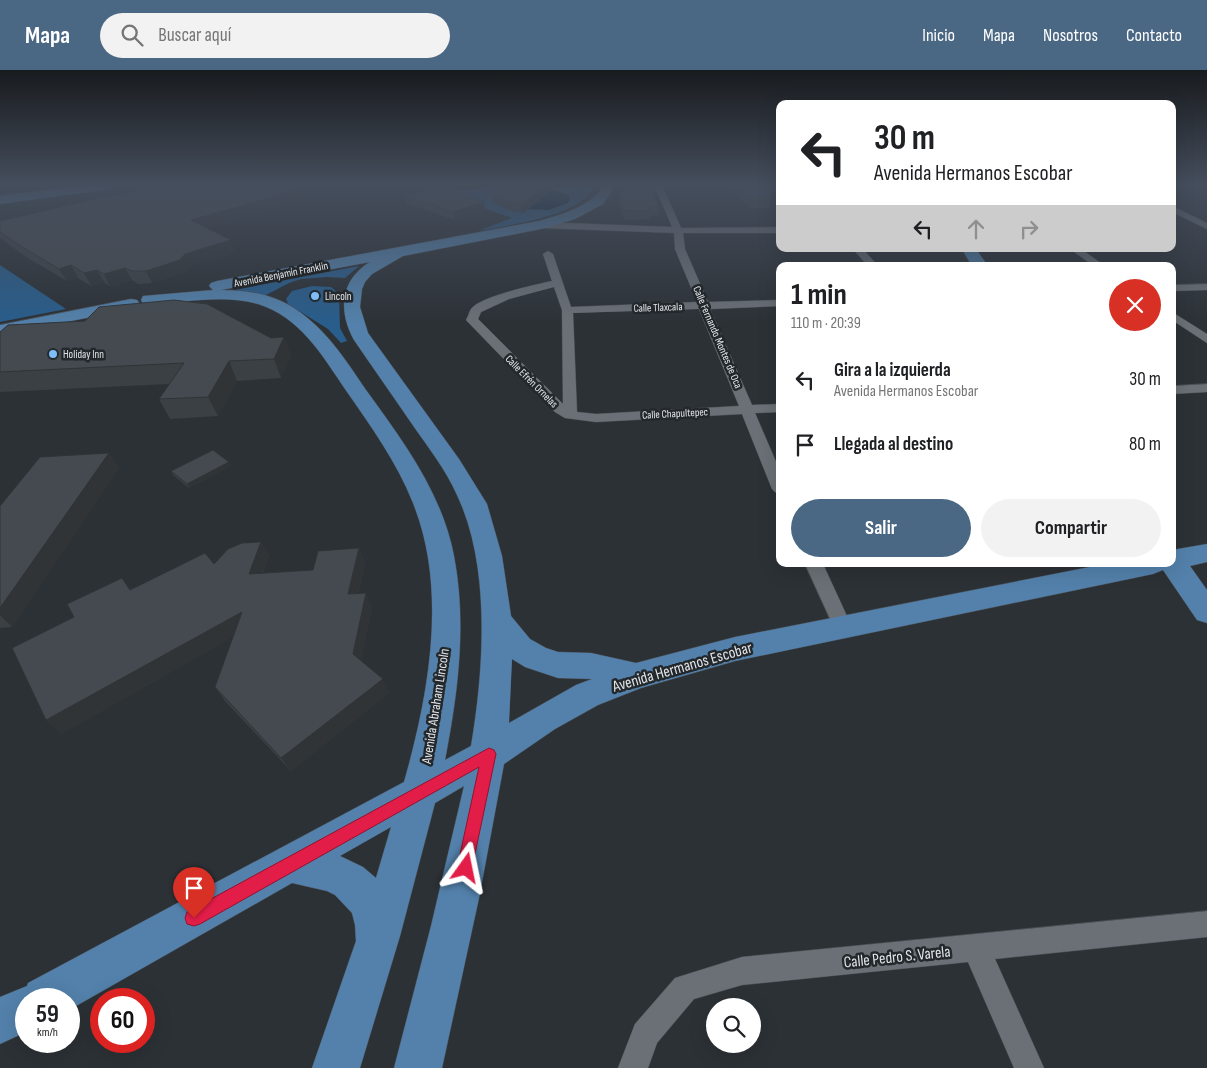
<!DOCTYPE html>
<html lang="es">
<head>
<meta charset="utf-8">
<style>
	:root { --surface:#fff; --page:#f2f2f2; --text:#202124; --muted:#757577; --accent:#4a6784 }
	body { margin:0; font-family:"Sofia Sans Condensed",sans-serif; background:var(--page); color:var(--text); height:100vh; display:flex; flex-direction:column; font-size:19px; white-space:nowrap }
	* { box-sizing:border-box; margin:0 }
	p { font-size:16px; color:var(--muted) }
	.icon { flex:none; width:28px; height:28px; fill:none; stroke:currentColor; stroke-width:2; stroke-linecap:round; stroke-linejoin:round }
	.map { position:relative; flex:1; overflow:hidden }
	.panel { position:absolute; left:776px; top:192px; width:400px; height:305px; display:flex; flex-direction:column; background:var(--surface); border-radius:10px; box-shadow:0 5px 20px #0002 }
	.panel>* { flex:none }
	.banner { position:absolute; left:776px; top:30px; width:400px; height:152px; border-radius:10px; box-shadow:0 5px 20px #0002; background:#fff; color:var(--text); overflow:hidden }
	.buttons { position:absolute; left:706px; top:928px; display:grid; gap:10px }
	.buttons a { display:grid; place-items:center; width:55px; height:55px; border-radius:50%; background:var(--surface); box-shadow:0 5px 20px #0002; font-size:25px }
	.speed { position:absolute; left:15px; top:918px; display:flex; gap:10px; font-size:25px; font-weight:700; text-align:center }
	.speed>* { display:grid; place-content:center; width:65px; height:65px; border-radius:50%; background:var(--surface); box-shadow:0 5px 20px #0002; line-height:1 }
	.speed small { font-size:12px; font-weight:400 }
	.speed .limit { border:8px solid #d22; background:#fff; color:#111 }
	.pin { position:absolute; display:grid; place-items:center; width:42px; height:42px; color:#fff; margin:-51px -21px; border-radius:50% 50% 50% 0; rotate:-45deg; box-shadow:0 0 5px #0007 }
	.pin .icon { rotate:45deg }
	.me { position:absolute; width:55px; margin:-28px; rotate:12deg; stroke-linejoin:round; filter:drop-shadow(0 0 4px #0008) }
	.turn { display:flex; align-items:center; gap:18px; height:105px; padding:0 15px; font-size:22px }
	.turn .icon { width:65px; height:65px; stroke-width:2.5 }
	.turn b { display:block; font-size:35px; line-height:42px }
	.lanes { display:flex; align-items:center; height:48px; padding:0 15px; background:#0003; justify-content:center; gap:25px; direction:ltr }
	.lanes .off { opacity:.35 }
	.round { display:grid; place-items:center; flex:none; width:52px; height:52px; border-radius:26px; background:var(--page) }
	.summary { display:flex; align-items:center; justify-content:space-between; height:85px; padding:0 15px }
	h1 { font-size:30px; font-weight:700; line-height:38px }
	.action { display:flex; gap:10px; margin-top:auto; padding:10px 15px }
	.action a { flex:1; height:58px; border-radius:30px; background:var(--accent); color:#fff; font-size:20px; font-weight:700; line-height:58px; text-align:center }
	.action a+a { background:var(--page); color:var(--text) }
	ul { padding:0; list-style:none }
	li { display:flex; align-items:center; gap:15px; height:65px; padding:0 15px }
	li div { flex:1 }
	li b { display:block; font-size:19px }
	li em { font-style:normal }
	header { display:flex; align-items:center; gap:30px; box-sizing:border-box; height:70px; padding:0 25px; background:var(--accent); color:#fff }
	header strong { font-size:24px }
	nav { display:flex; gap:28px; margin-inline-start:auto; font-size:18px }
	.search { width:350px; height:45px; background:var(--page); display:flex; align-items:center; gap:12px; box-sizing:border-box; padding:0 18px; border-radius:28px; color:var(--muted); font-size:19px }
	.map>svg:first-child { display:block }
	.green { fill:#295d8b }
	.water { fill:#001d37 }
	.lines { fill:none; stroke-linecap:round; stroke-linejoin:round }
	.street-casing { stroke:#4a4e53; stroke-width:1 }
	.primary-casing { stroke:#4a4e53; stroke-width:1 }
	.street { fill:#6b7076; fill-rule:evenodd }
	.primary { fill:#5381ab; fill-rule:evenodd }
	.wall { fill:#3a4044 }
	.shaded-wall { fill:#303437 }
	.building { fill:#444a4f; stroke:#303437 }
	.route { fill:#e11d48; stroke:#92132f }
	.poi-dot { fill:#7ebdf9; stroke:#23282c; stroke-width:2 }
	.labels { text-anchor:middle; stroke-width:5; stroke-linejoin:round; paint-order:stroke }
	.far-street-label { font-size:11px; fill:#e2e5e8; stroke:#23282c }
	.far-poi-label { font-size:11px; fill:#e2e5e8; stroke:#23282c; text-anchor:start }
	.street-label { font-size:14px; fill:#e2e5e8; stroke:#23282c }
	.near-street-label { font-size:16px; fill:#e2e5e8; stroke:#23282c }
</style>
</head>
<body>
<header>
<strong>Mapa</strong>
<div class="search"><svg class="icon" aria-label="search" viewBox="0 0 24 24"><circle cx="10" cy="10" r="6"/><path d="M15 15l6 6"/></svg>Buscar aquí</div>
<nav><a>Inicio</a><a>Mapa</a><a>Nosotros</a><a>Contacto</a></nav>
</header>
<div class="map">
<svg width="1207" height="998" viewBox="0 0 1207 998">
	<rect width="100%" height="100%" fill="#2c3136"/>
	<path class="green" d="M581,116L593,118C578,147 508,155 478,161L512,148L442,123L445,120Z
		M0,195L66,239L0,252Z
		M359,196L345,208L327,207L301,209L289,213L266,225L235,220Z
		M312,216L331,217L339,224L340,258L347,271L341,273L328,259L288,234L286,229L292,221Z"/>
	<path class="water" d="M551,120L566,124L570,128L568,133L549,140L521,139Z"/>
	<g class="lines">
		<g class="street-casing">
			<path id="street" d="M654,115H662L681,158L780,157V163H683L685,179L708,232L780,230V236L710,239L752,335L780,334V342L755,343L780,401V424L775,422L772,419L742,344L596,352L565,348L555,342L466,250C468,247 469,242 471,239C481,226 535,215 552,211L543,184L548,181L553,184L571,237L697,232L675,179L674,163L541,158L537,155L541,152L672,157ZM554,217L562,240L563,334L478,249L481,242L509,229ZM699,239L739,336L596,344L577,342L573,243Z
				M1172,136L1207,153V159L1172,142Z
				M853,179H863L878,196H868Z
				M1070,179H1081L1105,196H1094Z
				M1207,214V220L1172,221V215Z
				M1172,242L1207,264V273L1172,250Z
				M1207,314V322L1172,324V316Z
				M805,494H823L852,557L850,562L843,564L836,562Z
				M1207,841V867L995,889L1044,998H1014L968,892L742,915L694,929L657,973L648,998H618L635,954L675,908L742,887Z"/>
		</g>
		<g class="primary-casing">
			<path id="primary" d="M84,115H115L109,119L0,134V126Z
				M604,115H616L603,134L575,149L541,159L403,186L372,204L365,212L362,219L360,237L368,263L459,389L487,434L502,486L511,546L530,569L546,578L558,582L591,583L636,593L735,567L1105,494H1172V480L1207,474V492L1190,496L1207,520V553L1197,550L1163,500L1153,504L735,591L641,618L598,635L555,659L504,694L479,828L442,998H394L431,856L464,716L435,733L400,866L360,998H312L356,871L355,855L352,843L335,825L327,821L292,813L69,940V929H26V962L0,974V927L27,916L28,913L404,712C429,624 448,520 413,433C397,392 370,355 345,319C322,285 300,247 258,234C224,224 184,232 149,235L143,234L141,230L143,226L213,220L209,216L211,213L217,211L539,151C563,144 590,137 604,115ZM370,192C340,210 338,241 354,270C373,298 393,326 412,354C428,377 446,400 457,425C491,496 484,600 471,676L445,690C458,623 467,554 454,486C442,423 403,371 366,320C345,289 326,259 294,238C273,224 246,220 221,220ZM512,589L525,597L558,608L592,609L576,615L509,653ZM391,757L376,808L363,797L340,786Z
				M962,179H976L988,196H972Z
				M131,229L137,230L140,234L137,238L0,265V255Z"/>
		</g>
		<use href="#street" class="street"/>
		<use href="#primary" class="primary"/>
	</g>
	<path class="wall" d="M156,115H307L301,130L207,158L236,182L191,196L185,202L152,213L138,214L132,210L110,217L104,212L91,216L78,208L67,211L26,187L0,168V151L114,126Z
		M533,115H551L552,120L523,143L510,141L493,133L492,125L522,117Z
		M626,115H651L659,137V145L650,146V149L624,150L618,129V121L627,120Z
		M723,115H770L773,119L769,138H751Z
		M405,125L485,140L454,150L406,133Z
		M0,262L271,268L284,267L291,286L281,308L237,311L218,346L170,349L159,329L170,314L0,322Z
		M109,383L119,398L12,557L0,558V436Z
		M231,396L189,418L173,405L171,401Z
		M261,472L269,486L263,503L313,500L359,478L365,493L358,524L366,523L372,538L361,591L389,623L291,701L225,631L215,617L233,567L61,664L46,650L74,547L130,519L214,494Z"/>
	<path class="shaded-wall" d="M300,115H307L301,130L196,161L191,150Z
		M548,115H551L552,120L523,143L522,135Z
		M484,132L485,140L454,150L453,142Z
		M231,170L236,182L191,196L185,202L152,213L146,201L185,184Z
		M71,195L78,208L67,211L59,199Z
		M125,198L132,210L110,217L104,204Z
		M97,200L104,212L91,216L84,203Z
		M284,267L291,286L281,308L274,289Z
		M229,291L237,311L218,346L208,327Z
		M109,383L119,398L12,557L0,545V538Z
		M229,392L231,396L189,418L187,414Z
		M261,472L269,486L257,518L249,504Z
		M359,478L365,493L354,539L348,524Z
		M366,523L372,538L360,598L353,584Z
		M242,542L251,557L61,664L46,650Z
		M383,609L389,623L291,701L281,688Z"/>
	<path class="building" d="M156,115H300L298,120L191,150L231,170L185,184L180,190L146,201H132L125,198L104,204L97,200L84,203L71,195L59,199L19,175L0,162V151L107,126H114Z
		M503,115H518L522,117L533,115H548L522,135L510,133L492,125L498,117Z
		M628,115H651L659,137H649L650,141H624L618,121L630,120Z
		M736,115H770L773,119L771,128H753Z
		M436,116L484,132L453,142L405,125Z
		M174,230L207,234L271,268L284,267L274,289L229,291L208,327L159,329L184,293L0,302V262L8,255L85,251L99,237Z
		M213,380L229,392L187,414L171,401Z
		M109,383L0,538V436L40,387Z
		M261,472L249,504L313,500L318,481L359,478L348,524L366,523L353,584L383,609L281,688L215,617L242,542L46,650L12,578L74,547L67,534L122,508L130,520L205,483L214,494L228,479L242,473Z"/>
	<linearGradient id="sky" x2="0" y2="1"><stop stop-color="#181b1e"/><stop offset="0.45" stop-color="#454e5d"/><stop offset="1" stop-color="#454e5d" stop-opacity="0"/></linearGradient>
	<rect width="1207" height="254" fill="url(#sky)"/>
	<path class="route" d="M489,678L494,680L496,684L471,803L466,806L460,803L457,798L479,697L200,854L194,856L187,854L185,848L187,842Z"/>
	<g class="poi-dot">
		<circle cx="315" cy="226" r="5"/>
		<circle cx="53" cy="284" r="5"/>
	</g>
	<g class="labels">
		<g class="far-street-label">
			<text transform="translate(281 204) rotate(-11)" y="4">Avenida Benjamín Franklin</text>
			<text transform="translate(658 237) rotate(-2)" y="4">Calle Tlaxcala</text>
			<text transform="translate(718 267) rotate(67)" y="4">Calle Fernando Montes de Oca</text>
			<text transform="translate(532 311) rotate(45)" y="4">Calle Efrén Ornelas</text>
			<text transform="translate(675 343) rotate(-3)" y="4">Calle Chapultepec</text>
		</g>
		<g class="far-poi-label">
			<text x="325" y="230">Lincoln</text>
			<text x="63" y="288">Holiday Inn</text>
		</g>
		<g class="street-label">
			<text transform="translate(435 636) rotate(-81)" y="5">Avenida Abraham Lincoln</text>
		</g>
		<g class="near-street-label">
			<text transform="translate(682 596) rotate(-16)" y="6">Avenida Hermanos Escobar</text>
			<text transform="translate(897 886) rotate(-6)" y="6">Calle Pedro S. Varela</text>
		</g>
	</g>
</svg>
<div class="buttons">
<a><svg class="icon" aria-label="search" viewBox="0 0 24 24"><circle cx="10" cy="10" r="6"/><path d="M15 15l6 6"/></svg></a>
</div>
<div class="speed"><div>59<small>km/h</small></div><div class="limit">60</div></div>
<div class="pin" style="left:194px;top:848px;background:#d93025"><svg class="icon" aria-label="arrive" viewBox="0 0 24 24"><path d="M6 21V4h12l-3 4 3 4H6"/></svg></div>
<svg class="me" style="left:466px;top:798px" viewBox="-20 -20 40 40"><path d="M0-17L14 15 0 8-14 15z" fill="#e11d48" stroke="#fff" stroke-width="4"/></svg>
<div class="banner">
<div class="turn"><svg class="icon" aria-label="left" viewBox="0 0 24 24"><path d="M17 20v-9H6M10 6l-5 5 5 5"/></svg><div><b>30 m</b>Avenida Hermanos Escobar</div></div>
<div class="lanes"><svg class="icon" aria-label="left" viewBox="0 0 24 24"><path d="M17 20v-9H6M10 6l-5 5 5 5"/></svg><svg class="icon off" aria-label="ahead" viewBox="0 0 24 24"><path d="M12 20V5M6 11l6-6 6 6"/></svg><svg class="icon off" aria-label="right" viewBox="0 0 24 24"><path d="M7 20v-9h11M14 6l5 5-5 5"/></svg></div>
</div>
<section class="panel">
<div class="summary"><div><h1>1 min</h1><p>110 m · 20:39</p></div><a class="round" style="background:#d93025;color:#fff"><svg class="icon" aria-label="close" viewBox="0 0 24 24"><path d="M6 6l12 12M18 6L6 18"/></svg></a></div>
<ul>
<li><svg class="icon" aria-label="left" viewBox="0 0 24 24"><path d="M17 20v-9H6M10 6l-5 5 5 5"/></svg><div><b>Gira a la izquierda</b><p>Avenida Hermanos Escobar</p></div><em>30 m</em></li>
<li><svg class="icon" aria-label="arrive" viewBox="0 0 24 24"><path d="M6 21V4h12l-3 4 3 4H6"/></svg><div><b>Llegada al destino</b></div><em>80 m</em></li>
</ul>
<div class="action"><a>Salir</a><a>Compartir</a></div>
</section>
</div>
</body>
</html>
